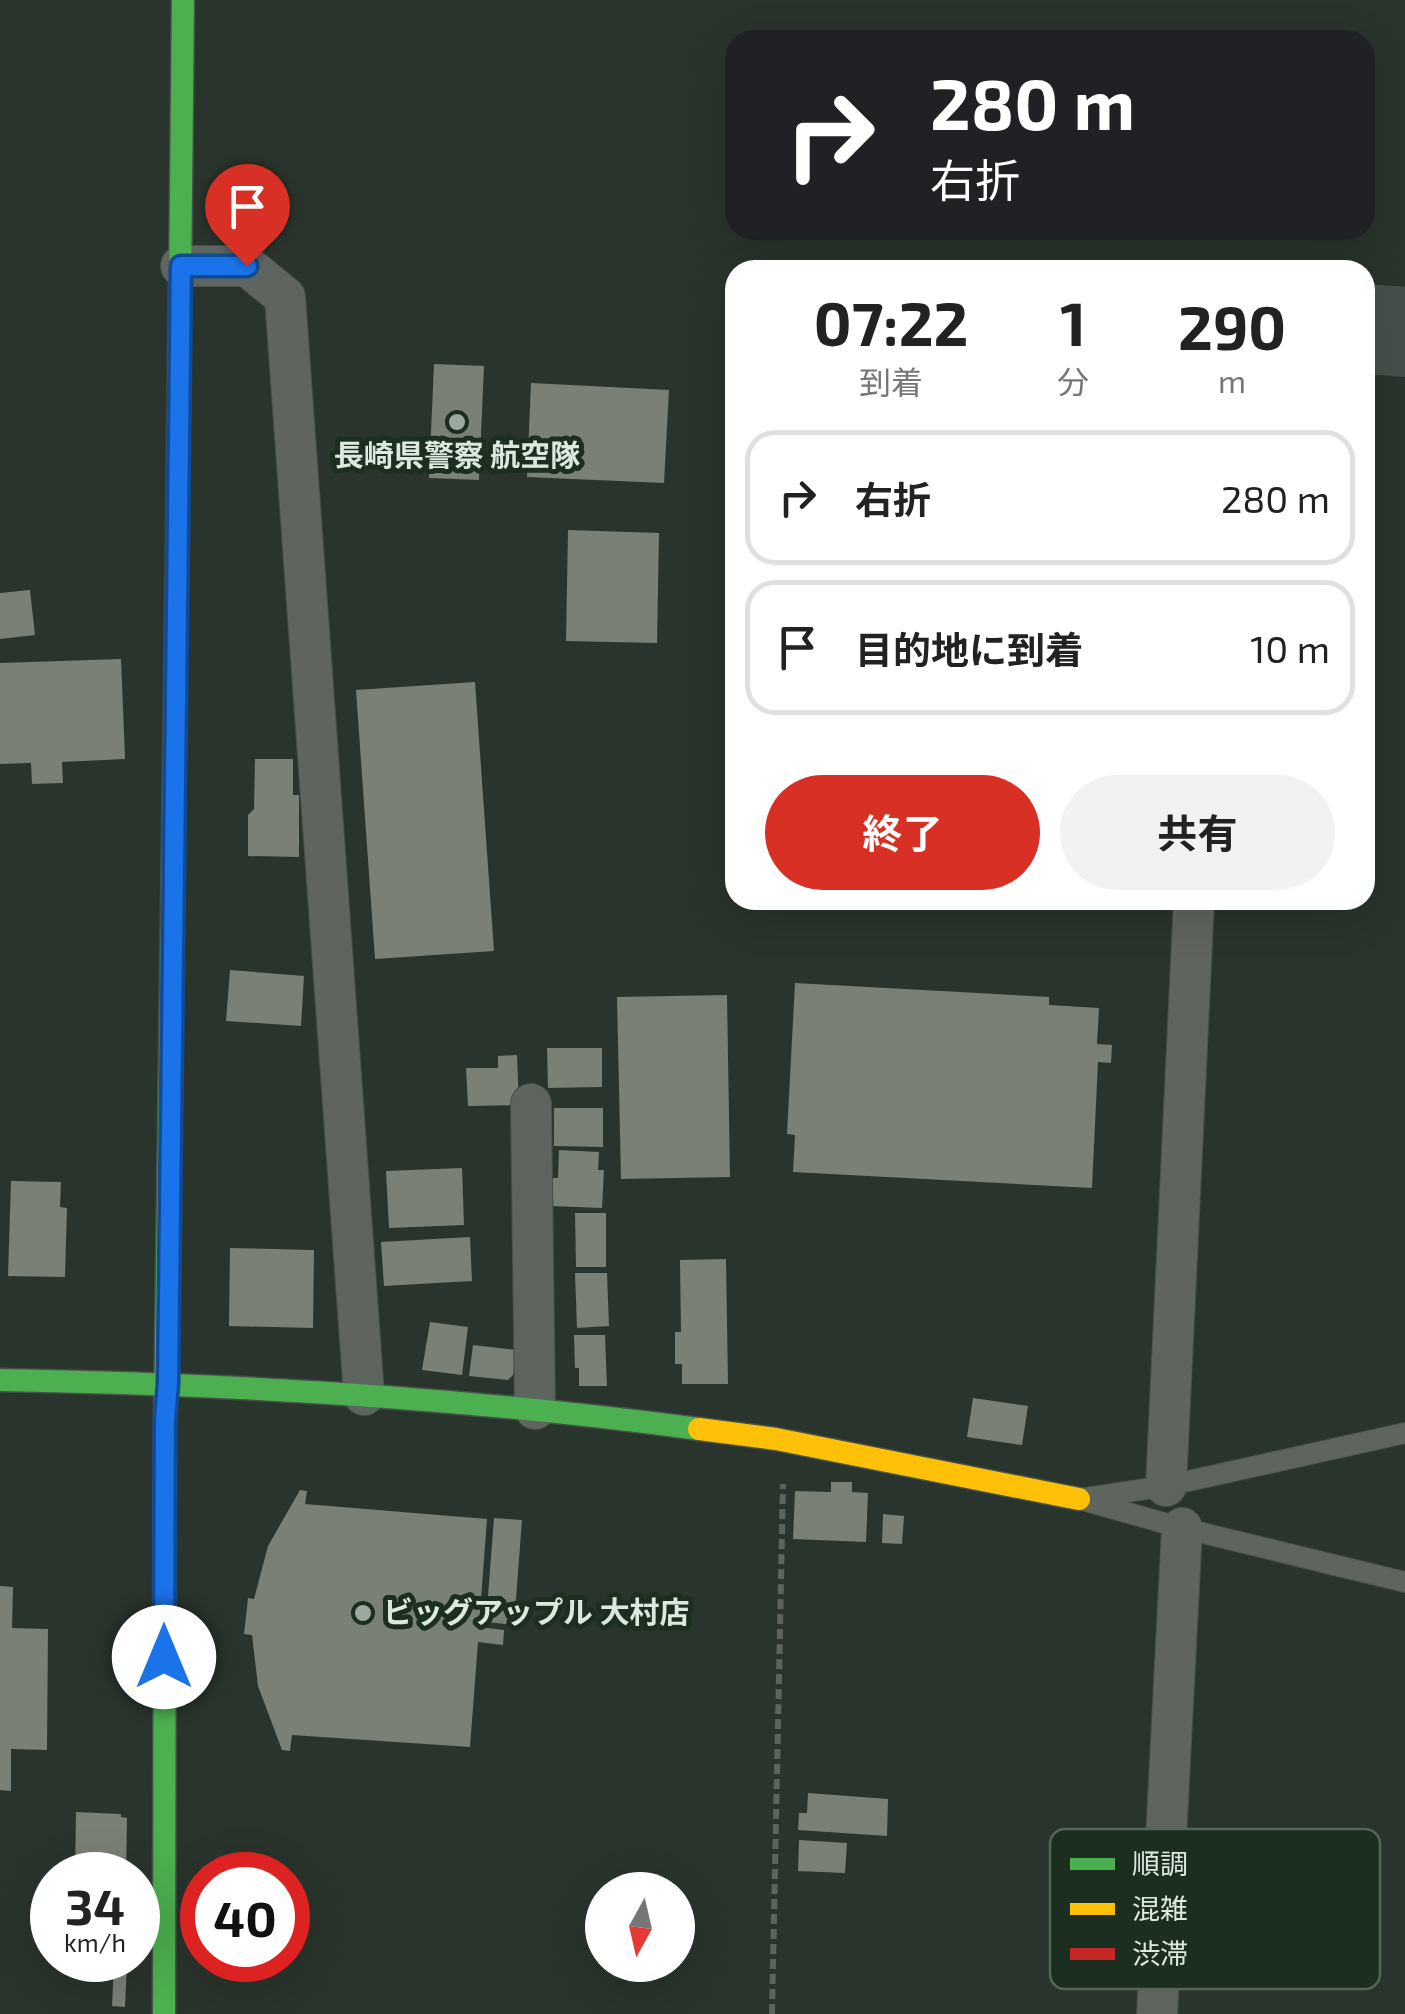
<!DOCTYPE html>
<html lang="ja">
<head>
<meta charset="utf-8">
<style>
	:root { --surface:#fff; --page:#f2f2f2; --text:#222; --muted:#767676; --line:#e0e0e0; --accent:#d93025 }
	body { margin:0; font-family:"Exo 2","Noto Sans JP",sans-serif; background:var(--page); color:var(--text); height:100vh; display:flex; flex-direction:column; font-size:38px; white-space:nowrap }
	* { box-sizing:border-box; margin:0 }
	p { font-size:32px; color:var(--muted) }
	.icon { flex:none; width:55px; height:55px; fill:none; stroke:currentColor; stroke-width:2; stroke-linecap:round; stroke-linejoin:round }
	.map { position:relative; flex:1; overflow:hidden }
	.details { position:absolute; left:725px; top:260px; width:650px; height:650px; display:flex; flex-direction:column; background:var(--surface); border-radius:30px; box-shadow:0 10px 40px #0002 }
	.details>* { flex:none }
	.banner { position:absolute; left:725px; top:30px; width:650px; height:210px; border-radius:30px; box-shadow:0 10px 40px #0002; background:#202124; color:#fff; overflow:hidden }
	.needle { width:65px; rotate:188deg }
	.controls { position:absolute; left:585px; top:1872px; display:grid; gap:20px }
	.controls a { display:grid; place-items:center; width:110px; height:110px; border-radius:50%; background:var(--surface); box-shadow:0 10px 40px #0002; font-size:50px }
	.speed { position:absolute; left:30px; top:1852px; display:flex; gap:20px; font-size:50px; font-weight:700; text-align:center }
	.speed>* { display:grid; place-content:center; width:130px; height:130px; border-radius:50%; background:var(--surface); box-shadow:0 10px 40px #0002; line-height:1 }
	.speed small { font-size:25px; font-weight:400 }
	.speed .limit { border:15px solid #d22; background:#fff; color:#111 }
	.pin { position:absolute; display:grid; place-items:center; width:85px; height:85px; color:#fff; margin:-102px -42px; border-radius:50% 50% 50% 0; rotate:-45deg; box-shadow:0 0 10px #0007 }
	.pin .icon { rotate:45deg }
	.me { position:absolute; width:110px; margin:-55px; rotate:0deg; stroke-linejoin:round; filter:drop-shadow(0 0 8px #0008) }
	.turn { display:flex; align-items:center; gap:35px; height:210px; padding:0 40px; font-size:45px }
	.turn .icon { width:130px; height:130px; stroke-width:2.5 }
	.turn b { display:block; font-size:70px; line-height:85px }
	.eta { display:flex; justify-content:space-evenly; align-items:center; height:170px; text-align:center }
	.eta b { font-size:60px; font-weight:700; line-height:70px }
	.primary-button { display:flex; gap:20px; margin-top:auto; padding:20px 40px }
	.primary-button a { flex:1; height:115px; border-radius:60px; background:var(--accent); color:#fff; font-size:40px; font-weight:700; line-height:115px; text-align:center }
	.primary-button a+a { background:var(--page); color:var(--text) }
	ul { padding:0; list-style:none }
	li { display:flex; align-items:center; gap:30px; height:135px; margin:0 20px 15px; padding:0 20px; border:5px solid var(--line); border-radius:30px }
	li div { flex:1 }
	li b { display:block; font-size:38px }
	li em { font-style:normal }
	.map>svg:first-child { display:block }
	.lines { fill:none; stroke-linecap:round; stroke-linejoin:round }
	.taxiway { stroke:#46504a; stroke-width:90 }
	.building { fill:#798076 }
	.lane-casing { stroke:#475049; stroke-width:22 }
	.street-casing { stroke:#475049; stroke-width:42 }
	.fast-casing { stroke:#475049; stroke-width:25 }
	.slow-casing { stroke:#475049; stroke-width:25 }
	.jam-casing { stroke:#475049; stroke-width:25 }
	.path { stroke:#5d645f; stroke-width:6; stroke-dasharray:10 5; stroke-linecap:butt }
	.lane { stroke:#5d655e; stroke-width:20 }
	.street { stroke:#5d655e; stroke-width:40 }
	.fast { stroke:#4caf50; stroke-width:22 }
	.slow { stroke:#ffc107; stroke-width:22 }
	.jam { stroke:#c62828; stroke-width:22 }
	.route-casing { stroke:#114b97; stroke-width:25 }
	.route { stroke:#1a73e8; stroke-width:18 }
	.poi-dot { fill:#9da9a0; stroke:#1b2e20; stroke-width:4 }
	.labels { text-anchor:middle; stroke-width:10; stroke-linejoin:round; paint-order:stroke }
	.poi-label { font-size:30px; font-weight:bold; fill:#dce8de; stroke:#1b2e20 }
	.key { fill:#1b2e20; stroke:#556659; stroke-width:2.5 }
	.key-label { font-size:28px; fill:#dce8de }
</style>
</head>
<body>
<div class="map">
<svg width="1405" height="2014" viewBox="0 0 1405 2014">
	<rect width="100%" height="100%" fill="#29342c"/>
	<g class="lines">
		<path class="taxiway" d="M1365,329L1405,332"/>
	</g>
	<path class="building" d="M434,364L484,366L479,480L429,478Z
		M531,383L669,390L664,483L527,477Z
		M568,530L659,533L657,643L566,641Z
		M30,590L35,635L0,639V593Z
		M121,659L125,759L62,762L63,783L32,784L31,763L0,764V663Z
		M475,682L494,951L375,959L356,690Z
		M255,759H293V795H299V857L248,856V815L254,809Z
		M230,970L304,976L301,1026L226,1021Z
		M795,983L1049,997V1005L1099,1008L1097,1044L1112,1045L1111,1063L1098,1062L1092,1188L793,1172L795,1135L787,1134Z
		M727,995L730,1177L621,1179L617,997Z
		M547,1048H602V1087L548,1088Z
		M517,1055L519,1105L468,1106L466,1068H498V1056Z
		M554,1108H603V1147L554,1146Z
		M559,1150L599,1152L598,1170H604L602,1208L550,1206L551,1178H558Z
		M462,1168L464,1225L389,1228L386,1171Z
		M11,1181L61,1182L60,1207L67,1208L65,1277L8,1276Z
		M575,1213H606V1267H576Z
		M470,1237L472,1281L384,1286L381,1242Z
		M230,1248L314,1250L313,1328L229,1326Z
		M726,1259L728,1384H682V1364H675V1332H681L680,1260Z
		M575,1273H607L609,1326L577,1328Z
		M430,1322L468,1327L462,1375L422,1370Z
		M574,1335H605L607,1386H579V1368H575Z
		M473,1345L516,1350L513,1375L508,1380L469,1376Z
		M973,1398L1028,1406L1022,1445L967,1437Z
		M831,1482H852V1492L868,1493L866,1542L793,1539L795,1491L831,1492Z
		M300,1490L307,1491L305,1504L487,1519L479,1627L504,1630L503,1645L478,1642L470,1747L292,1735L290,1751L282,1750L258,1686L252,1635L244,1634L248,1598L254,1599L268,1546Z
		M883,1514L904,1516L902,1544L882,1543Z
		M494,1518L522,1520L514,1625L486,1622Z
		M0,1586L13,1587L12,1628L48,1629L47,1750L11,1749V1791L0,1790Z
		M808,1793L888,1799L887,1836L798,1830L799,1813H807Z
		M76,1812L121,1814V1817L127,1818L126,1875H75Z
		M799,1840L847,1843L845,1873L798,1871Z
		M114,1962L127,1963L125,2007L112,2006Z"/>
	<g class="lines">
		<g class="lane-casing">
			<path id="lane" d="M1086,1498L1166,1486L1405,1433
				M1082,1500L1182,1528L1405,1582"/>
		</g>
		<g class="street-casing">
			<path id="street" d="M181,266H247L285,297L364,1395
				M531,1104L535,1409
				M1166,1486L1194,900
				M1157,2014L1182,1528"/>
		</g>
		<g class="fast-casing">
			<path id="fast" d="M180,289L183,0
				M0,1380C233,1384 467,1398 699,1429
				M164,2014L165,1419L176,628"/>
		</g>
		<g class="slow-casing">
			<path id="slow" d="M699,1429L776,1439L1079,1499"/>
		</g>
		<g class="jam-casing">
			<path id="jam" d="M176,628L180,289"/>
		</g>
		<path class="path" d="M772,2014L783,1484"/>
		<use href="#lane" class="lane"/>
		<use href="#street" class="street"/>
		<use href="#fast" class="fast"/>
		<use href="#slow" class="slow"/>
		<use href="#jam" class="jam"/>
	</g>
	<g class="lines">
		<g class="route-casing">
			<path id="route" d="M164,1657L165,1419L168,1384L181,266H247"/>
		</g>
		<use href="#route" class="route"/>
	</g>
	<g class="poi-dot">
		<circle cx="457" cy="422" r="10"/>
		<circle cx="363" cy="1613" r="10"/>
	</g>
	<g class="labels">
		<g class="poi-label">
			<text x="457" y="466">長崎県警察 航空隊</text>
			<text x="383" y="1623" text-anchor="start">ビッグアップル 大村店</text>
		</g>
	</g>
	<rect x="1050" y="1829" width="330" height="160" rx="15" class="key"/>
	<rect x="1070" y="1858" width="45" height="12" fill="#4caf50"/>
	<rect x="1070" y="1903" width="45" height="12" fill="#ffc107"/>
	<rect x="1070" y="1948" width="45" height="12" fill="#c62828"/>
	<g class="key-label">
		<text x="1132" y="1874">順調</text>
		<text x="1132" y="1919">混雑</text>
		<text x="1132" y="1964">渋滞</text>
	</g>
</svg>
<div class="controls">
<a><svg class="needle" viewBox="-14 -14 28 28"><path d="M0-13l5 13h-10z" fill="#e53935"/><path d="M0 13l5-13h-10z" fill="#767676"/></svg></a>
</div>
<div class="speed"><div>34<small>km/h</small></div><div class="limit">40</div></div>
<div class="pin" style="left:247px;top:266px;background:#d93025"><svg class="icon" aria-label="arrive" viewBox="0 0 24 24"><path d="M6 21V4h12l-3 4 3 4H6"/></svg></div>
<svg class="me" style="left:164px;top:1657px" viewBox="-20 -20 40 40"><circle r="19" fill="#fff"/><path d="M0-13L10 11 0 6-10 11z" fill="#1a73e8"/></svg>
<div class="banner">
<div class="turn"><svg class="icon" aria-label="right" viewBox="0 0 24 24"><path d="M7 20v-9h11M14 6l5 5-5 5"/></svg><div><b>280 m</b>右折</div></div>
</div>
<section class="details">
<div class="eta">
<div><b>07:22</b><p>到着</p></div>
<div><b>1</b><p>分</p></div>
<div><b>290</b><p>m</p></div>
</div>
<ul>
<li><svg class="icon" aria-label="right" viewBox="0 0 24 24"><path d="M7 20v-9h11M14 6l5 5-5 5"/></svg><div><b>右折</b></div><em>280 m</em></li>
<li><svg class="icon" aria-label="arrive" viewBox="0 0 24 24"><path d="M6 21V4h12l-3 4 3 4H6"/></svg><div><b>目的地に到着</b></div><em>10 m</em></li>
</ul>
<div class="primary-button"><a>終了</a><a>共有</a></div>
</section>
</div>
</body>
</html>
